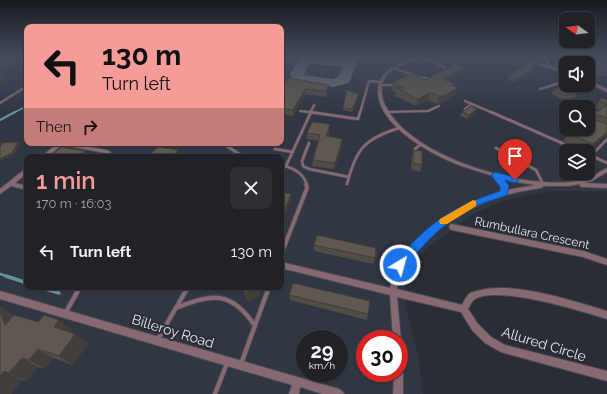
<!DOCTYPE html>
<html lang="en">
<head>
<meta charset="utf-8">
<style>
	:root { --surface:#202227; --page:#2d2f33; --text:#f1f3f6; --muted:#a2a4a7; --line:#3d3f44; --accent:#f59b98 }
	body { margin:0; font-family:Raleway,sans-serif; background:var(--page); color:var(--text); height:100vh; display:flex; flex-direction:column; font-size:15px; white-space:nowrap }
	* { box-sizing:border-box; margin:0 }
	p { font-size:13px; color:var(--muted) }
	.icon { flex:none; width:22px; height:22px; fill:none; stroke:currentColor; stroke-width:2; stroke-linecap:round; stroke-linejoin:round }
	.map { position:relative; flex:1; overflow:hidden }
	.panel { position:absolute; left:24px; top:154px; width:260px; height:136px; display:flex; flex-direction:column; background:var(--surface); border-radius:8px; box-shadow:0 1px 3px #0004,0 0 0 1px var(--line) }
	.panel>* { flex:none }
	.hud { position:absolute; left:24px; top:24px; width:260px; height:122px; border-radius:8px; box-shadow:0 1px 3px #0004,0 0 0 1px var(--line); background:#f59b98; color:#111; overflow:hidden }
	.needle { width:26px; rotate:285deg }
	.buttons { position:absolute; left:559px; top:12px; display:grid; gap:8px }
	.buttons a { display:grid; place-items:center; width:36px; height:36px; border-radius:8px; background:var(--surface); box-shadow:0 1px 3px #0004,0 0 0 1px var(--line); font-size:20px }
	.speed { position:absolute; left:296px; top:330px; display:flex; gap:8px; font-size:20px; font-weight:700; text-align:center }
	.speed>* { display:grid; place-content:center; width:52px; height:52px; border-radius:50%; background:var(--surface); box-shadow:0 1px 3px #0004,0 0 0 1px var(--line); line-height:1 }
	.speed small { font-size:10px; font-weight:400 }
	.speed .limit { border:6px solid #d22; background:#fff; color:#111 }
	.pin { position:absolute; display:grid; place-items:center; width:34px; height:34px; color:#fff; margin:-41px -17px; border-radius:50% 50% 50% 0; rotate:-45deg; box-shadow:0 0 4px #0007 }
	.pin .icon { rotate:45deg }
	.me { position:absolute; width:44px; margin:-22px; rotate:37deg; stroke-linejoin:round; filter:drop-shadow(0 0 3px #0008) }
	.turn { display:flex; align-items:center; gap:14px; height:84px; padding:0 12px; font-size:18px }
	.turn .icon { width:52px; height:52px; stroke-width:2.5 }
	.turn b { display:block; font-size:28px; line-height:34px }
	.then { display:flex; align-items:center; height:38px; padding:0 12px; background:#0003; gap:8px; font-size:15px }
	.round { display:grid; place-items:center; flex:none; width:42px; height:42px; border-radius:8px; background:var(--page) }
	.overview { display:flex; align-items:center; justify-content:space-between; height:68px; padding:0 12px }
	h1 { font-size:24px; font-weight:600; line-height:30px; color:var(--accent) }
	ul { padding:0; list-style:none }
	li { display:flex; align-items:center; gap:12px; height:60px; padding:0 12px }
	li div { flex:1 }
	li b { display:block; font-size:15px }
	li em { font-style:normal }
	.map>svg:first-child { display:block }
	.built { fill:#313643; fill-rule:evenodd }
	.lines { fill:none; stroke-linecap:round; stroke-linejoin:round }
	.stream-far3 { stroke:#62949a; stroke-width:1.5 }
	.stream-far2 { stroke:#62949a; stroke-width:2 }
	.stream-far1 { stroke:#62949a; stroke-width:2.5 }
	.stream { stroke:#62949a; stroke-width:3.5 }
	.taxiway { fill:#6f7278; fill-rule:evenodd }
	.service-far3-casing { stroke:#484a51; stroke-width:3.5 }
	.service-far2-casing { stroke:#484a51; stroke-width:4 }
	.service-far1-casing { stroke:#484a51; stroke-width:5.5 }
	.service-casing { stroke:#484a51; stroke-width:6 }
	.minor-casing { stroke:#484a51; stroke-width:2 }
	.service-far3 { stroke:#876a71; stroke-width:2 }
	.service-far2 { stroke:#876a71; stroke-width:2.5 }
	.service-far1 { stroke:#876a71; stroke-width:3.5 }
	.service { stroke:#876a71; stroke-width:4 }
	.minor { fill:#876a71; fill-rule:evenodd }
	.wall { fill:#524c46 }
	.shaded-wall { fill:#423e39 }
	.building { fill:#5f5851; stroke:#423e39 }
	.route { fill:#1a73e8; stroke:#114b97 }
	.slow { fill:#f59e0b }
	.labels { text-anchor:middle; stroke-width:4; stroke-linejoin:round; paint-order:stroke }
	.street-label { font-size:12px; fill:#e3e5ea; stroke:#2a2d34 }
	.near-street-label { font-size:14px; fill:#e3e5ea; stroke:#2a2d34 }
</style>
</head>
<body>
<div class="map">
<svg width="607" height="394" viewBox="0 0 607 394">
	<rect width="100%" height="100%" fill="#2a2d34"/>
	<path class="built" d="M0,57H27V143H281V57H607V191H548L503,201L472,214L426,249L412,263L405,278L406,308L419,360L423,394H0ZM566,63H588V85H566ZM566,107H588V129H566ZM566,151H588V173H566ZM27,157H281V287H27ZM305,339H339V373H305ZM365,339H399V373H365Z"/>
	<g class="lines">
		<path class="stream-far3" d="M13,113L27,106"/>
		<path class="stream-far2" d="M0,120L15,112"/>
		<path class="stream-far1" d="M0,274L9,277"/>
		<path class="stream" d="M6,276L27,283
			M39,287L59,293"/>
		<path class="taxiway" d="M301,57L337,59L359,57L349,83L333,87L293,81L290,73ZM310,62L330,66H343L338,77L333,79L304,75Z"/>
		<g class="service-far3-casing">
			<path id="service-far3" d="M423,57L444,67L446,73
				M394,68L418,77L430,79
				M380,85H394
				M540,89L566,81
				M465,101L493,113
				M0,103L27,86
				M465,109L472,104
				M300,111L317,113
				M388,112L428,111L439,106
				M310,113L314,105
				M360,113L369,81L381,82"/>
		</g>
		<g class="service-far2-casing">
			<path id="service-far2" d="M310,112L358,119L360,112
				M491,112L580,151
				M222,143L244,157
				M309,143L302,161L303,166L309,169L349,177
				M496,148L536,170L543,184
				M275,149L293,152
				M415,153V149L421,144
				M588,154L607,163
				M591,156L607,139
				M281,165C293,168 303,172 307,185
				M286,166L311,112
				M347,184C356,149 364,139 399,128"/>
		</g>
		<g class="service-far1-casing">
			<path id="service-far1" d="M281,255L307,188L306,184"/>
		</g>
		<g class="service-casing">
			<path id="service" d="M176,308C212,293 232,291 255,326
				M65,314L80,287
				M158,339L188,287
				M241,364L269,287
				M215,394L227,363"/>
		</g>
		<g class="minor-casing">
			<path id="minor" d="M415,57H420C409,64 394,65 386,76C380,85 381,96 385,105C408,152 495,179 543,182C557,183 576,183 588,178C595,176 600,171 607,168V172L592,181L585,183L607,184V188L582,187L580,186V184L568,186H544L541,188C526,190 511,193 496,198C466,208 419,238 404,266C399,273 398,281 397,289L462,305C464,301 466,297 469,294C471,292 474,292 477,291C510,280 574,301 607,311V319C581,311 498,285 475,299C472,301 470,305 468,309L478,324L491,337L505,345L607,371V381L501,352L485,343L472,330L461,312L397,297L401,339L399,342V339H393L390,295L281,268V262L390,288C395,241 460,204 501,192L502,186C499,184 497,180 494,177C490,174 469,169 462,166C434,156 381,128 378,94C376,71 398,64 415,57ZM501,178L516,182L535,185L507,190L508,186Z
				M511,57H516L547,65L542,57H546L551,66L566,71V73Z
				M588,80L607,89V92L588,83Z
				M56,143H67L107,150L109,151L112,154L110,157H104L106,154L105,153L62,145L47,157H41L57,144Z
				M27,168V173L15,183L27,186V190L11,186L0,194V189L25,169Z
				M452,224L583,251L607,259V265L583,257L452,230L450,229L449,227L450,225Z
				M0,291L339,389L342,391L344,394H323L300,387L299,394H289L292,385L0,299Z
				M399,360L402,361L403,364V394H393L394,373H399Z"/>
		</g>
		<use href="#service-far3" class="service-far3"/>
		<use href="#service-far2" class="service-far2"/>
		<use href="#service-far1" class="service-far1"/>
		<use href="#service" class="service"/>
		<use href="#minor" class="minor"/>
	</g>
	<path class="wall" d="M471,57H495L494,61L472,60Z
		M558,57H607V76L588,75V63H566V75L563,77L560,73L563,68L556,66L555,63Z
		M520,59L533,69L531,73L515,82L507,79L508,75L521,68L518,62Z
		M461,75L449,81L454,86L458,88L455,95L440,104H437L428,100L416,106L395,96L396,92L391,90L393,82L425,80Z
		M289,78L328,91L326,97L305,94L293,116L281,114V88Z
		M555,89H592L576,93L577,94L574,98L561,99L552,93Z
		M359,94L352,112L343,110V108Z
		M601,98L607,100V134L588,151H586L563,141L569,133L588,117L599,111L595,108Z
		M462,112L476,114L467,119L460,116Z
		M330,130L328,137L342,139V145L335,168L333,169L312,166L313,160L318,141L307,139V133Z
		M414,150L422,165L420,172L411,170L412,156Z
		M54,153L88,156L86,157H57Z
		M291,199L283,219L281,218V203Z
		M314,245L375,258L373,264L314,251Z
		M229,287H259L260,295L248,301L243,290Z
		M289,295L368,314L367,320L290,300Z
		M14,315L38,322L59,320L72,330L71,332L75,334L88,344L73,365L53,358L45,369L38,367L27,381L22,380L11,394H0Z"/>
	<path class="shaded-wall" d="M11,57H27L0,72V63Z
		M464,67L461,75L440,86L443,79Z
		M533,69L531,73L515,82L517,79Z
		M566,72V75L563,77Z
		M4,76L7,81L0,85V78Z
		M455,84L453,91L458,88L455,95L440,104H437L439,96L452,85Z
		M329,85L328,91L326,97V91Z
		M595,85L592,89L572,94L573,91Z
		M305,89V94L293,116V110Z
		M430,92L428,100L416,106L418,99Z
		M477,109L476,114L467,119L469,115Z
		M330,124V130L326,142V136Z
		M607,132V134L587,151L593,144Z
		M342,139V145L335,168L333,169L334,163Z
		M18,142L20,144L14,155L0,162V159Z
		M178,150V152L174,157H171Z
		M85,151L88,156L86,157H78Z
		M291,194V199L283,219V214Z
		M284,225L285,233L281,235V226Z
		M201,287H208L202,290Z
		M259,287L260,295L248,301L246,293Z
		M0,306L14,316L5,325L0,310Z
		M59,320L72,330L67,337L54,327Z
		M75,334L88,344L73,365L59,356Z
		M38,349L53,358L45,369L29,360Z
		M22,358L38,367L27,381L9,373Z
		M4,371L22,380L11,394H0V377Z"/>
	<path class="building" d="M0,57H11L0,63Z
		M558,57H607V69L588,67V63H581L580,62L577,63H571L560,59Z
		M520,59H528L533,69L517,79L508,75L523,67Z
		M456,64L464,67L443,79L455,84L452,85L458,88L443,96H439L430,92L418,99L397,88H404L393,82L412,74L425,80Z
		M0,75L4,76L0,78Z
		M289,78L329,85L326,91L305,89L293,110L281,109V88Z
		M588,82L595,85L573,91L577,94L563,95L555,89L570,85H588Z
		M347,90L359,94L352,109L343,108Z
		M601,98L607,100V118L594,114L591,115L592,119L607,124V132L593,144L569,133L574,129H588V117L595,111H599L607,105L600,100Z
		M471,106L477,109L469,115L462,112Z
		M312,122L330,124L326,136L342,139L336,161L334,163L313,160L320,135L307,133Z
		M18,142L12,153L0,159V147L2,143Z
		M62,147L85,151L78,157H75L54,153Z
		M158,147L178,150L171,157H148Z
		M414,150L422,151V165L413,163Z
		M588,157L593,159L588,164Z
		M285,193L291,194L283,214H281V203Z
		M281,220L284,225L281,226Z
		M317,235L376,248L375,258L314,245Z
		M293,283L370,301L368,314L289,295Z
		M243,287H259L246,293Z
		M0,310L5,325L14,315L38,322L44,315L59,320L54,327L75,334L59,356L38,349L29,360L22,358L9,373L4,371L0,377Z"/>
	<linearGradient id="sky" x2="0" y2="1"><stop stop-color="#17191d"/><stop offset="0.51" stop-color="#444c5c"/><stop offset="1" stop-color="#444c5c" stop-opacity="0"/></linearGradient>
	<rect width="607" height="112" fill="url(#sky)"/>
	<path class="route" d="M495,172L518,178L519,180L515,183L505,180L509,186L507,195C498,199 487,201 478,205C448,218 423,243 404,269H396L394,265L396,262C426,224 454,206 500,191V187L491,175Z"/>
	<path class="slow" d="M473,200L476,201V206L447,224H440L439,221L440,219Z"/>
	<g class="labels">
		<g class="street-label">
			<text transform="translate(532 233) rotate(12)" y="4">Rumbullara Crescent</text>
		</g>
		<g class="near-street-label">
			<text transform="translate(173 331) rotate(17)" y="5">Billeroy Road</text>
			<text transform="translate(544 344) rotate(17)" y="5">Allured Circle</text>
		</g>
	</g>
</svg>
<div class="buttons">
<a><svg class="needle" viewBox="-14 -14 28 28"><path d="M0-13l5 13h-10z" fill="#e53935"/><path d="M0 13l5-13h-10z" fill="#a2a4a7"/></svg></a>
<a><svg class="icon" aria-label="sound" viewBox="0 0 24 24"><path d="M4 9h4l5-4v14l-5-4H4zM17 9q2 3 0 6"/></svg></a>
<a><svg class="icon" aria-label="search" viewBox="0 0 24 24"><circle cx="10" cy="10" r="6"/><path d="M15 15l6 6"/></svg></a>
<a><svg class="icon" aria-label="layers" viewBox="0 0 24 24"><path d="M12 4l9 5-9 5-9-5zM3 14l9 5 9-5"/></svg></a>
</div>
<div class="speed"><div>29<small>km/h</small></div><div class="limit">30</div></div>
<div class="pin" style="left:515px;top:180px;background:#d93025"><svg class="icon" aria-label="arrive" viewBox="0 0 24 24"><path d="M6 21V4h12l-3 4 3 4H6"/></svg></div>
<svg class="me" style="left:400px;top:265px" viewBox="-20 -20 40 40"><circle r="17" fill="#1a73e8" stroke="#fff" stroke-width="3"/><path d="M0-11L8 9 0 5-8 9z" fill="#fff"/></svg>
<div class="hud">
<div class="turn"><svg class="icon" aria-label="left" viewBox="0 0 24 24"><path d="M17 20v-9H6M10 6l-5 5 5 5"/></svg><div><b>130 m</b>Turn left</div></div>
<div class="then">Then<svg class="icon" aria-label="right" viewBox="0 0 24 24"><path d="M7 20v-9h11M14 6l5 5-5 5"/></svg></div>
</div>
<section class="panel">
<div class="overview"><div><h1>1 min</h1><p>170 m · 16:03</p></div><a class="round"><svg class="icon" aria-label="close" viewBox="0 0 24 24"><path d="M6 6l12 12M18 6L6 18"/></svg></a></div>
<ul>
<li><svg class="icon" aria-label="left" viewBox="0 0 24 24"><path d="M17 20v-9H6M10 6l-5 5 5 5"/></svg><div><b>Turn left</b></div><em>130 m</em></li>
</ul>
</section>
</div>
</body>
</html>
